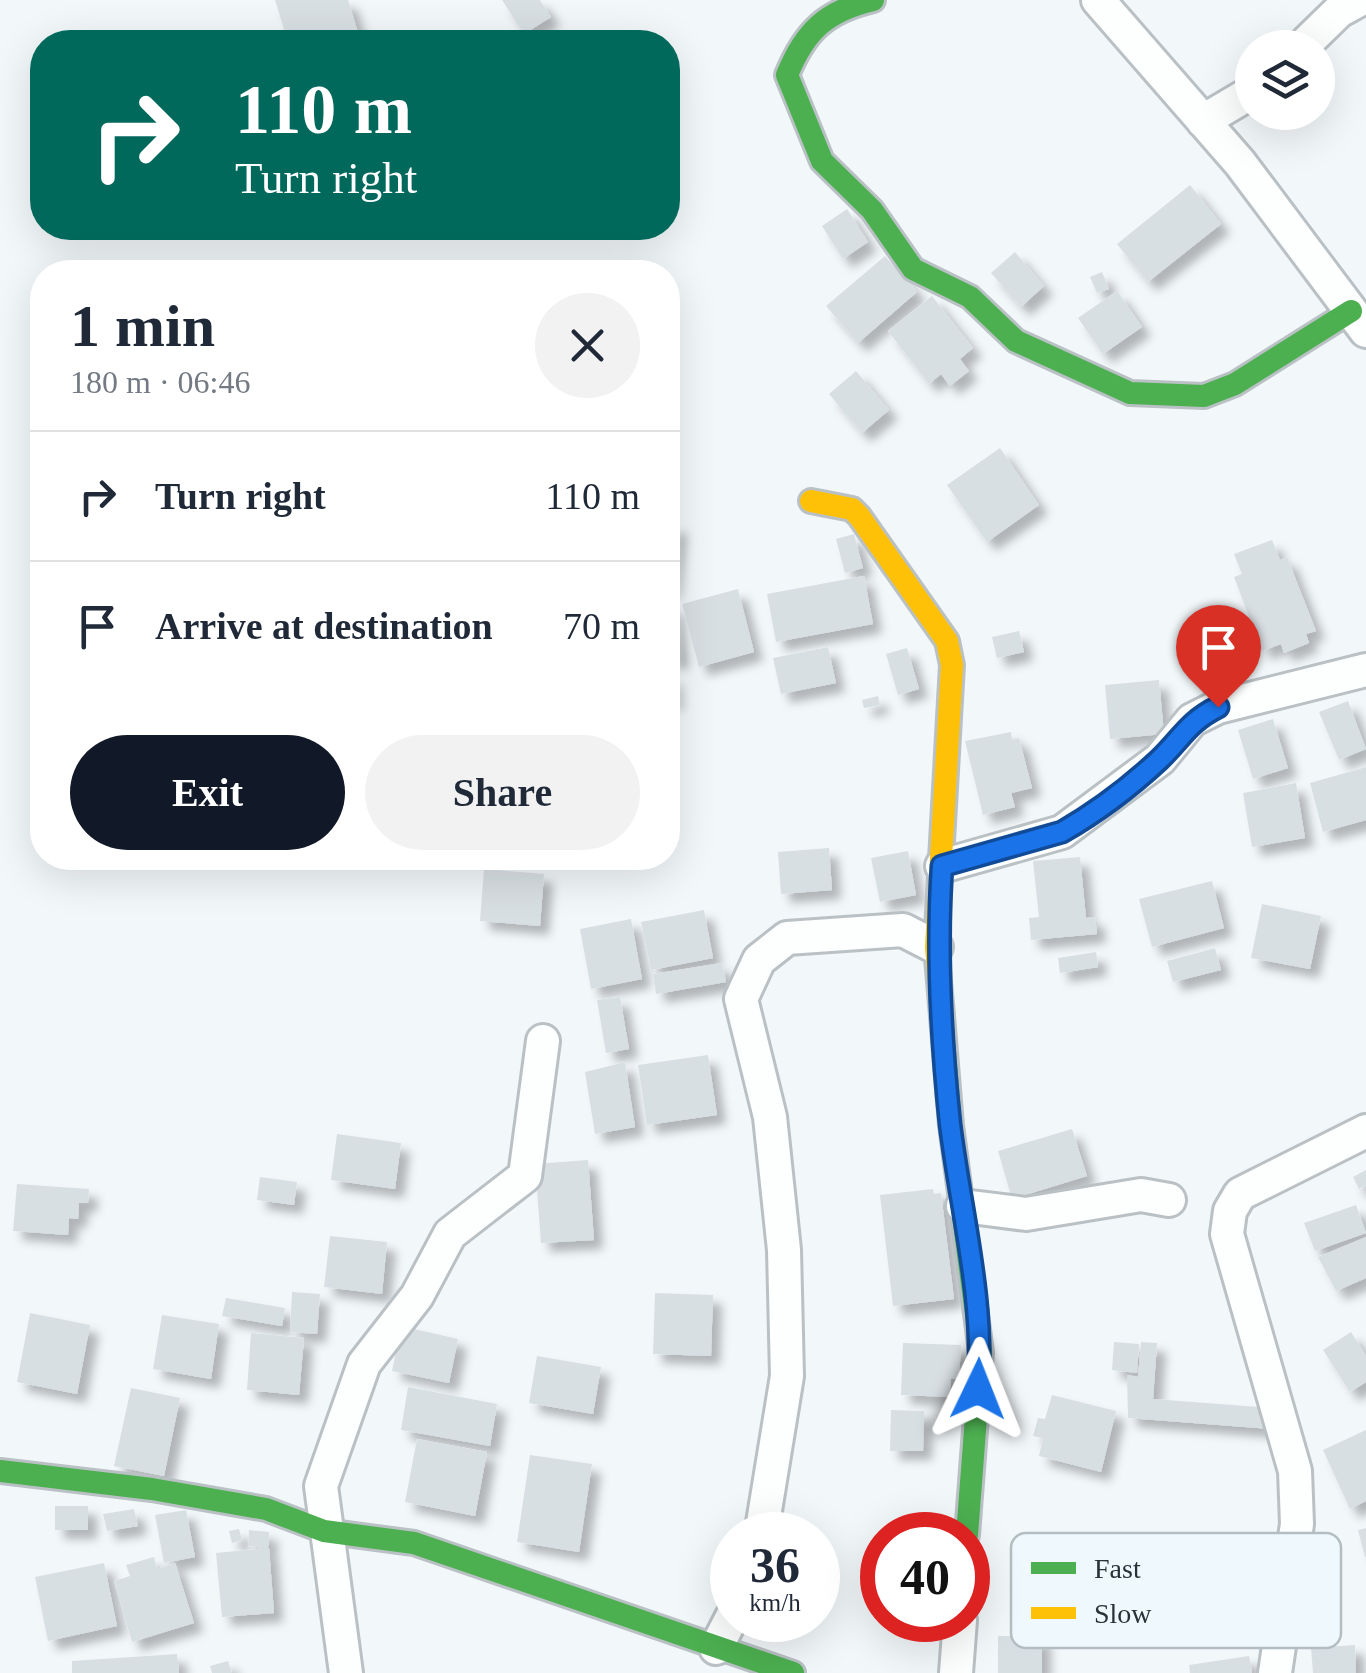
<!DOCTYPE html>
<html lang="en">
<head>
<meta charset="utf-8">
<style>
	:root { --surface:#fff; --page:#f2f2f3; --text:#1f2937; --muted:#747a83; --line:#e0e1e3; --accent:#111827 }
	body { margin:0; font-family:"Times New Roman",serif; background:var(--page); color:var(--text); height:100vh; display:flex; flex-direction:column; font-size:38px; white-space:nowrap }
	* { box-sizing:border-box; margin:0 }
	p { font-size:32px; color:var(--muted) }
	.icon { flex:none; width:55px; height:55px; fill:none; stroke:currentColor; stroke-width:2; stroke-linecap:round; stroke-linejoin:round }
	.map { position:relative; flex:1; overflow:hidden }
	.panel { position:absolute; left:30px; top:260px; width:650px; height:610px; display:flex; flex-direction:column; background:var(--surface); border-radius:40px; box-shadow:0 10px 40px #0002 }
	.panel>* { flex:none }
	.top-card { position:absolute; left:30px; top:30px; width:650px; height:210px; border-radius:40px; box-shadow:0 10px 40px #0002; background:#00695c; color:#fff; overflow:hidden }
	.fabs { position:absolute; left:1235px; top:30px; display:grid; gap:20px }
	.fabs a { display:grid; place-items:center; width:100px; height:100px; border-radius:50%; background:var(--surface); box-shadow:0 10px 40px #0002; font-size:50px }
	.speed { position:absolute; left:710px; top:1512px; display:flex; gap:20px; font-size:50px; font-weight:700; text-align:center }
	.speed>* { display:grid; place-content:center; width:130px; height:130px; border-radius:50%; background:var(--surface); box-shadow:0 10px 40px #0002; line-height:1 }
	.speed small { font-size:25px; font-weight:400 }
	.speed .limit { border:15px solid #d22; background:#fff; color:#111 }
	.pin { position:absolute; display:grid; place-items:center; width:85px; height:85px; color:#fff; margin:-102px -42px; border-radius:50% 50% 50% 0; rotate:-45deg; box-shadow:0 0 10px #0007 }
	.pin .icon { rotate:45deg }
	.me { position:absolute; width:110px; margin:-55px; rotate:2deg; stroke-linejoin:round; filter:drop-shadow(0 0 8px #0008) }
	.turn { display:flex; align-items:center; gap:35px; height:210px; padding:0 40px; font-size:45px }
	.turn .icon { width:130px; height:130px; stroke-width:2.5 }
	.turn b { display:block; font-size:70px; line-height:85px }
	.round { display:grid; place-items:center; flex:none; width:105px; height:105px; border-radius:52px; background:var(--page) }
	.head { display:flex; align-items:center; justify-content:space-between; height:170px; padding:0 40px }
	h1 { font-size:60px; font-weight:700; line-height:75px }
	.button { display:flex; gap:20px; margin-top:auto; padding:20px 40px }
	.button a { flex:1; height:115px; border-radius:60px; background:var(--accent); color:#fff; font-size:40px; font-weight:700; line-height:115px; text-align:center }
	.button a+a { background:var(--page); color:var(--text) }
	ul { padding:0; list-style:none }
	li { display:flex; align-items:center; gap:30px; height:130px; padding:0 40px; border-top:2px solid var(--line) }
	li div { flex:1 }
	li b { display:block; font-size:38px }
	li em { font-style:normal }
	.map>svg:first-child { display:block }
	.building { fill:#d8dfe3; filter:url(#shadow) }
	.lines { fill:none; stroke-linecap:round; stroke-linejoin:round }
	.street-casing { stroke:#bac1c5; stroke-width:38 }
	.fast-casing { stroke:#bac1c5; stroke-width:28 }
	.slow-casing { stroke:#bac1c5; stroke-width:28 }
	.street { stroke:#fdfefe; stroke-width:32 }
	.fast { stroke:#4caf50; stroke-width:22 }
	.slow { stroke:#ffc107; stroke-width:22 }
	.route-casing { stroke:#114b97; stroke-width:25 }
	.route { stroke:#1a73e8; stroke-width:18 }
	.key { fill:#eef8fd; stroke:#b3bdc2; stroke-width:2.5 }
	.key-label { font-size:28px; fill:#293337 }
</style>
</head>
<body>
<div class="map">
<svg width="1366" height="1673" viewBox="0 0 1366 1673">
	<defs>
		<filter id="shadow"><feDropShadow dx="9" dy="9" stdDeviation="5" flood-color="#0004"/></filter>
	</defs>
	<rect width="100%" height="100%" fill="#f2f7fa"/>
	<path class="building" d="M275,0H348L361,42H288Z
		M502,0H540L551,17L524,34Z
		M1190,185L1221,224L1148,282L1117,244Z
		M847,209L868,242L843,259L822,226Z
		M1015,252L1044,286L1021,307L991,273Z
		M885,256L917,292L858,343L826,306Z
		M1102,272L1109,289L1097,293L1090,277Z
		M1117,291L1142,327L1103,354L1078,318Z
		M932,296L973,348L960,359L969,371L950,386L941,374L929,384L888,331Z
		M856,371L889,410L862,433L829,394Z
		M1000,448L1039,505L987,542L947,485Z
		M668,524L678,525L672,590H668Z
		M854,534L863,568L845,573L836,539Z
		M1272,540L1280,560L1287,557L1316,631L1306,634L1309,643L1284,653L1281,644L1262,651L1234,577L1242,574L1234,554Z
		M864,576L873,624L776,642L767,594Z
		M738,589L754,652L699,667L682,604Z
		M668,605H674L680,659L668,660Z
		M1019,631L1024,652L997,658L992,637Z
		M828,647L836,683L781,694L773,658Z
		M907,648L919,689L898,695L886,654Z
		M668,676H673L674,701L668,702Z
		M1159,680L1164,734L1110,739L1105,685Z
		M878,696L880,705L864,708L862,700Z
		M1348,701L1366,749L1339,760L1319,712Z
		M1273,719L1288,768L1253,779L1238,730Z
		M1011,732L1012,740L1019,738L1032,788L1011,793L1015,807L983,815L965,741Z
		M1366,767V820L1323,832L1310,783Z
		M1296,783L1305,838L1252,847L1243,793Z
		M829,848L832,890L781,894L778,852Z
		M908,851L916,895L880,902L871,858Z
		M1080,857L1086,918L1095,917L1097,934L1031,940L1029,918L1039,917L1033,861Z
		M484,869L544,874L540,926L480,921Z
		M1212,881L1224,928L1152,947L1139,899Z
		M1262,904L1321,916L1310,969L1251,958Z
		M704,910L713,958L651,970L641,922Z
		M631,919L642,979L591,989L580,929Z
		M1215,948L1221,970L1173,982L1167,961Z
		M1096,952L1098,967L1060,973L1058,958Z
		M722,963L726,982L656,994L653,974Z
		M620,997L629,1049L606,1053L597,1000Z
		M708,1055L717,1115L647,1125L638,1065Z
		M625,1062L635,1127L595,1134L585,1072Z
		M1072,1129L1087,1176L1012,1199L998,1151Z
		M337,1134L401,1143L395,1189L331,1180Z
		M588,1160L594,1240L541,1243L535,1164Z
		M1366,1170V1185L1359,1189L1353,1177Z
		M260,1177L297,1182L294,1205L257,1200Z
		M17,1184L89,1189L88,1203H79L78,1219L69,1218L68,1235L13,1231Z
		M933,1189L934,1194L941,1193L954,1299L893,1306L880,1195Z
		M1356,1205L1366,1233L1315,1251L1304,1223Z
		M330,1236L387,1242L382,1294L324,1287Z
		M1366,1237V1278L1336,1291L1318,1257Z
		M292,1292L320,1294L317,1334L290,1332Z
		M655,1293L713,1295L711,1356L653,1354Z
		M226,1298L285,1308L282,1326L222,1316Z
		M30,1313L90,1325L77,1394L17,1382Z
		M162,1315L219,1324L211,1379L153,1369Z
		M401,1326L458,1339L449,1383L392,1371Z
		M1351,1332L1366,1356V1382L1350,1392L1323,1350Z
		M251,1333L304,1338L299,1395L247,1390Z
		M1114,1342L1139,1344L1137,1373L1112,1370Z
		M1141,1342L1157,1343L1153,1399L1272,1408L1271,1429L1128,1418L1127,1375L1138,1377Z
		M903,1343L961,1345L959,1379H951L950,1397L901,1395Z
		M537,1356L601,1367L593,1414L529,1403Z
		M408,1387L497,1404L490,1446L401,1430Z
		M131,1388L180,1398L164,1476L114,1466Z
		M1052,1395L1116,1411L1101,1472L1039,1456L1043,1438L1033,1436L1038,1418L1045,1419Z
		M891,1410L924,1411L923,1451H890Z
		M1366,1430V1501L1350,1509L1323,1450Z
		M417,1439L487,1452L475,1516L405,1502Z
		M530,1455L592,1464L579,1552L517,1542Z
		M55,1506H88V1530H55Z
		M134,1509L138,1526L107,1531L103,1514Z
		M186,1510L195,1557L164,1563L155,1515Z
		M1366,1528V1557H1365L1358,1530Z
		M239,1529L242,1540L232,1543L229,1531Z
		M249,1530L269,1532L268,1548L248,1546Z
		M269,1548L274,1613L222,1617L216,1553Z
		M154,1557L157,1569L175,1563L194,1623L132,1642L114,1581L130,1576L126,1565Z
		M104,1563L117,1626L48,1641L35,1577Z
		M998,1636H1042V1673H998Z
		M1355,1645L1356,1673H1313L1311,1648Z
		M177,1654L179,1673H72V1661Z
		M1249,1656L1252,1673H1190L1189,1665Z
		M228,1661L232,1673H212L210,1666Z"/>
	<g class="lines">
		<g class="street-casing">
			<path id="street" d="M1098,0L1240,163L1366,331
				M1301,48L1339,11L1359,0
				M1203,121L1252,92
				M942,866L1062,832L1160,759L1192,720L1218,707L1366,670
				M963,1206L1026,1214L1141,1195L1169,1200
				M761,1535L787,1376L784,1250L770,1117L741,999L759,960L787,938L903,930L936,947
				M716,1648L732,1617
				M346,1673L321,1486L364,1364L417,1296L450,1234L525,1176L543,1041
				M956,1673L960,1620
				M1275,1673L1297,1524L1295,1471L1227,1234L1230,1211L1240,1194L1366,1131"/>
		</g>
		<g class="fast-casing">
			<path id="fast" d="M873,0C826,11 805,31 787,75L822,161L872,210L913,269L970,297L1016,341L1130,393L1204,396L1235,384L1351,311
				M942,1016L951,1125L981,1352L967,1535
				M0,1471L152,1489L266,1509L324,1531L414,1543L793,1673"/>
		</g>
		<g class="slow-casing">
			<path id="slow" d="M811,501L852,509L859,516L947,641L952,665L936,947L942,1016"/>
		</g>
		<use href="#street" class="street"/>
		<use href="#fast" class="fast"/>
		<use href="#slow" class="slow"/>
	</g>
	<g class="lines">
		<g class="route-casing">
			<path id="route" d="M978,1389C985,1299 961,1213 950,1124C941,1038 936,952 942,866L1062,832C1095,813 1131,786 1159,760C1182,738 1188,722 1218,707"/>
		</g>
		<use href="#route" class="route"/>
	</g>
	<rect x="1011" y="1533" width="330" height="115" rx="15" class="key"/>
	<rect x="1031" y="1562" width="45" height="12" fill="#4caf50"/>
	<rect x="1031" y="1607" width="45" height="12" fill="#ffc107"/>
	<g class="key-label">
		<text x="1094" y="1578">Fast</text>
		<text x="1094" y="1623">Slow</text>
	</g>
</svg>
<div class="fabs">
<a><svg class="icon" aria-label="layers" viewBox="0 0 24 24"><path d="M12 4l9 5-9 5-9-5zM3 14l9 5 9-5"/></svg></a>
</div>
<div class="speed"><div>36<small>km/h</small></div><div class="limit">40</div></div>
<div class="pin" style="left:1218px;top:707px;background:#d93025"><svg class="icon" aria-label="arrive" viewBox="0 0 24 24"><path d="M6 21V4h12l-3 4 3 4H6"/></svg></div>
<svg class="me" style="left:978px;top:1389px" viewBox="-20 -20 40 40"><path d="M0-17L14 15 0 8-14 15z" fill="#1a73e8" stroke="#fff" stroke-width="4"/></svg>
<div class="top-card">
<div class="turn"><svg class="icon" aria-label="right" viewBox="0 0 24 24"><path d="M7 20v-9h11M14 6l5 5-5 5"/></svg><div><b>110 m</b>Turn right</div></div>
</div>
<section class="panel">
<div class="head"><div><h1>1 min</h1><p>180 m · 06:46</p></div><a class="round"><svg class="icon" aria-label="close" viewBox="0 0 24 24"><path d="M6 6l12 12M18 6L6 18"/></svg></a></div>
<ul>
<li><svg class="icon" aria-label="right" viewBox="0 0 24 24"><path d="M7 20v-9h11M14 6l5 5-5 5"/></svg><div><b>Turn right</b></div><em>110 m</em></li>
<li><svg class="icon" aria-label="arrive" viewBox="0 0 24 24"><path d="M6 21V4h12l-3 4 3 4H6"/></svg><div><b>Arrive at destination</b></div><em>70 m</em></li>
</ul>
<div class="button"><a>Exit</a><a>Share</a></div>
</section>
</div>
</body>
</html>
